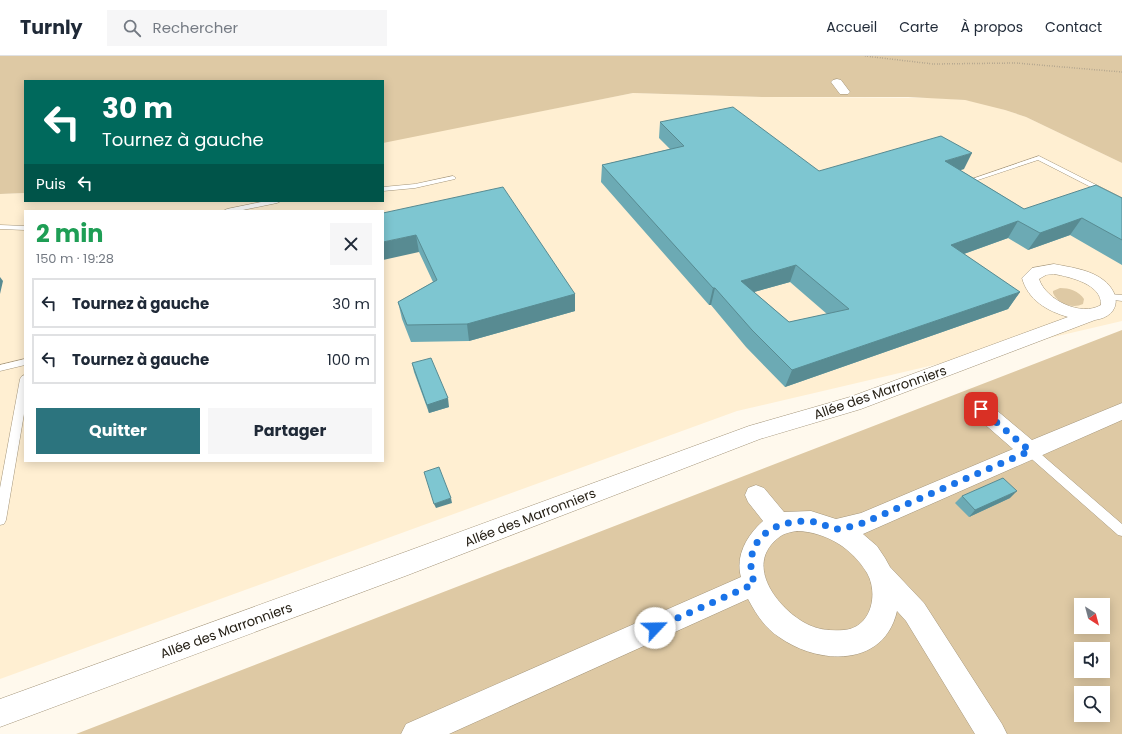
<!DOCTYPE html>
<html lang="fr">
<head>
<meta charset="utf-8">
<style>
	:root { --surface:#fff; --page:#f6f6f7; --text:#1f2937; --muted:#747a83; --line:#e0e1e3; --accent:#2c747e }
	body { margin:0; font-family:Poppins,sans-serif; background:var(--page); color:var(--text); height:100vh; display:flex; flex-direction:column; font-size:15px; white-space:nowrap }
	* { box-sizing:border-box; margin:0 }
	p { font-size:13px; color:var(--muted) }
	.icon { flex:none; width:22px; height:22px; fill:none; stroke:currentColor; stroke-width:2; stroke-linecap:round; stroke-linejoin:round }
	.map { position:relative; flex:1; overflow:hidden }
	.details { position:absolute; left:24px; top:154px; width:360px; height:252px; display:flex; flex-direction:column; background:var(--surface); border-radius:0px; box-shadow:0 2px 10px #0003 }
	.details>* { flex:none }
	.hud { position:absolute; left:24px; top:24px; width:360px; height:122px; border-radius:0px; box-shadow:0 2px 10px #0003; background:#00695c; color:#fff; overflow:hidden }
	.needle { width:26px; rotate:144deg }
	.tools { position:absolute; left:1074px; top:542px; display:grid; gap:8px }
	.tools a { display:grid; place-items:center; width:36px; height:36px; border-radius:0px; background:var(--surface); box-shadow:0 2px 10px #0003; font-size:20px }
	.pin { position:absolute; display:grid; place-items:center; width:34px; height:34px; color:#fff; margin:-17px; border-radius:8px; box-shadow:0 2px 6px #0006 }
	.me { position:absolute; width:44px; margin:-22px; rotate:66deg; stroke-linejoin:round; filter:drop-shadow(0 0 3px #0008) }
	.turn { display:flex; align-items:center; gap:14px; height:84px; padding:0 12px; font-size:18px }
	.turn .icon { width:52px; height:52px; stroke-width:2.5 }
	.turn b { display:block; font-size:28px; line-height:34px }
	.then { display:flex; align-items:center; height:38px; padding:0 12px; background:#0003; gap:8px; font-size:15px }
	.round { display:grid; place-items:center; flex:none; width:42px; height:42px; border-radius:0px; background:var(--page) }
	.head { display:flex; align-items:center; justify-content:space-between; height:68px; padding:0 12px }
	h1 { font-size:24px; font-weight:700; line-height:30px; color:#1e9e55 }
	.primary-button { display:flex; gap:8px; margin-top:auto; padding:8px 12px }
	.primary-button a { flex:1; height:46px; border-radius:0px; background:var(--accent); color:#fff; font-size:16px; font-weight:700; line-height:46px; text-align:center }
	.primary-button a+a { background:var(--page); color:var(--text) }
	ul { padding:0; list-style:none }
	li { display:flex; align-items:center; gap:12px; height:50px; margin:0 8px 6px; padding:0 4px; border:2px solid var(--line); border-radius:0px }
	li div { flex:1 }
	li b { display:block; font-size:15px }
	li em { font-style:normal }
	header { display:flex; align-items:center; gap:24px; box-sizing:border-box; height:56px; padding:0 20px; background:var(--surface); border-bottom:1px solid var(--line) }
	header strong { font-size:19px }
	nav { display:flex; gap:22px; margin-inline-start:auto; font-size:14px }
	.search { width:280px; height:36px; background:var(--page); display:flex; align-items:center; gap:10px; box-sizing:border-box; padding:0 14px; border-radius:0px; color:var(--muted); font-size:15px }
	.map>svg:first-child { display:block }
	.built { fill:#ffefd2; fill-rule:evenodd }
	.green { fill:#dec9a4; fill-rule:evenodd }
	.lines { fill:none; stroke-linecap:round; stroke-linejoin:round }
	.service-casing { stroke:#a4957a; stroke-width:1 }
	.minor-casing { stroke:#a4957a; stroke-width:1 }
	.path { stroke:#8c867b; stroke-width:1.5; stroke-dasharray:0.5 2; stroke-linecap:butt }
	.service { fill:#fff; fill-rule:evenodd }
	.minor { fill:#fff; fill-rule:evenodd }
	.wall { fill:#6caab4; fill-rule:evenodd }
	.shaded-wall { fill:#588b92 }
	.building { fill:#7ec6d1; stroke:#588b92; fill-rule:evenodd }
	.route { stroke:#1a73e8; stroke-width:7; stroke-dasharray:0 12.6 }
	.labels { text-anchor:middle; stroke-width:3; stroke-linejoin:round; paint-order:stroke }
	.street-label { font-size:13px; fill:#262016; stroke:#fff }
</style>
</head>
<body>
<header>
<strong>Turnly</strong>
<div class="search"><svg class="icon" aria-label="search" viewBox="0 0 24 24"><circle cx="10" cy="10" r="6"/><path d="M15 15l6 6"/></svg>Rechercher</div>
<nav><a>Accueil</a><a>Carte</a><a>À propos</a><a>Contact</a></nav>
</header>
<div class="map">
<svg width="1122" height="678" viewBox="0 0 1122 678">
	<rect width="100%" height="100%" fill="#fff9ed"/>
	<path class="built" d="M633,37L762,41L938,42L965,44L987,48L1026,61L1122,107V265L737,355L0,623V138L25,137V145H383V86ZM25,155H383V405H25Z"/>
	<path class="green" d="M0,0H1122V107L1026,61L1005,54L965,44L908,41H762L633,37L383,87V25H25V137L0,138Z
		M1060,232C1069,232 1079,235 1084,243L1083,248C1073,253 1058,248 1053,237V235Z
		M1122,274V678H76ZM1081,549H1103V571H1081ZM1081,593H1103V615H1081ZM1081,637H1103V659H1081Z"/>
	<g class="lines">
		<g class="service-casing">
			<path id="service" d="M1039,100L1122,142V147L1038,104L969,127L963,126Z
				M453,120L456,122L455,123L415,132L383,135V131L415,128Z
				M266,145H281L277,147L238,155H223L227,153Z
				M0,169L25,170V174L0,173Z
				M1109,238L1122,239V245L1106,243L1105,241Z
				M25,303V309L0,315V309Z
				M25,319V352L6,464L4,468L0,469V432L20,323L22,320Z
				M1030,391L1034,392L1122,468V480L1118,479L1026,398L1025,395L1026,392Z"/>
		</g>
		<g class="minor-casing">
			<path id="minor" d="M837,23L841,24L850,36L848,38H840L831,26L833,24Z
				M1054,208C1069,211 1086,213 1099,221C1122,235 1122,260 1095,264L861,353L760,383L408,519L0,671V643L408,495L749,370L850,341L1068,261C1047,255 1028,244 1022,222L1032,212ZM1054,218C1070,221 1102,228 1101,249C1081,261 1046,244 1039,223L1046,219Z
				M981,345L988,347L1032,384L1122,347V364L863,478L877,490L885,502L890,511L924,547L1002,668L1007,678H975L906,565L897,555C884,612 818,609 779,581C765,572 756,558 748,543L449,678H401L406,668L741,521C735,500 747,479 763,465L748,446L745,439L748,432L756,429L764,432L784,456L811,455L836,463L861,457L1013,393L974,359L971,353L974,347ZM797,475C826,476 852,492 867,517C879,538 871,572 844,574C832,575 820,574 809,569C783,557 748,517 771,489C780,479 784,477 797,475Z"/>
		</g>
		<path class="path" d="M865,0L933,8L1016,7L1122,16"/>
		<use href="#service" class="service"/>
		<use href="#minor" class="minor"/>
	</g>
	<path class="wall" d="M660,66L819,115L964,113L960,114L1024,153L1122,142V209L1070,179L1028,194L1008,182L964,198L1020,236L1008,253L785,331L746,291L711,249H709L601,126L602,109L670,93L659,82ZM790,226L827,258L789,266L754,236Z
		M383,157L575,238V255L469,285L411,286L402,263L398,246L433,226L419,196Z
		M412,307L449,351L429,357L414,316Z
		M962,440L1010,442L969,461L955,447Z"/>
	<path class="shaded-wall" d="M972,97L964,113L937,121L945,105Z
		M1082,162L1070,179L1028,194L1040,177Z
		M1018,165L1008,182L941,206L951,189Z
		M416,179L419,196L383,204V186Z
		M796,209L790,226L736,241L741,225Z
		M0,221L3,225L0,238Z
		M713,232H715L711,249H709Z
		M1020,236L1008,253L785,331L792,314Z
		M575,238V255L469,285L467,268Z
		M448,342L449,351L429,357L427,349Z
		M1017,435L1010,442L969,461L975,454Z
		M451,442L452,447L436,452L434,448Z"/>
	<path class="building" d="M733,51L819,115L941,80L972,97L945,105L1024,153L1096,129L1122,142V184L1082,162L1040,177L1018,165L951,189L1020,236L792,314L752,274L715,232H713L602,109L684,90L660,66ZM796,209L849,253L789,266L741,225Z
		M503,131L575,238L467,268L407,269L398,246L437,224L416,179L383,186V157Z
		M431,302L448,342L427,349L412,307Z
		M439,411L451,442L434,448L424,416Z
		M1003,422L1017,435L975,454L962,440Z"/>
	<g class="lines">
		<path class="route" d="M655,572L754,528C753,522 751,516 751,510C750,474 786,462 815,466C823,467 831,474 839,473C846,472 855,469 863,467L1030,395L981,353"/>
	</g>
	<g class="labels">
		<g class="street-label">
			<text transform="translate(880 336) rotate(-19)" y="5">Allée des Marronniers</text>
			<text transform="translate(530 461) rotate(-21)" y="5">Allée des Marronniers</text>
			<text transform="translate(226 574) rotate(-20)" y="5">Allée des Marronniers</text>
		</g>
	</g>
</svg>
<div class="tools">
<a><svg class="needle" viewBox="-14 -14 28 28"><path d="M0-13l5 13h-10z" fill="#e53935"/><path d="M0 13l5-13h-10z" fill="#747a83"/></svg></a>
<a><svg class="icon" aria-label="sound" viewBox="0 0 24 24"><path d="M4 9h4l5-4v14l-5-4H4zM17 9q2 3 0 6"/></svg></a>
<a><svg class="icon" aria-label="search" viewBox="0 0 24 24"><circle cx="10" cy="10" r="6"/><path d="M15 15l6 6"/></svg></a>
</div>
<div class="pin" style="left:981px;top:353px;background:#d93025"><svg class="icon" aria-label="arrive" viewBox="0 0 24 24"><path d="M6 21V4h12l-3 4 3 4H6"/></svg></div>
<svg class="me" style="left:655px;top:572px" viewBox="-20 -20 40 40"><circle r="19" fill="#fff"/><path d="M0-13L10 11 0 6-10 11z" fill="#1a73e8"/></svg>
<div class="hud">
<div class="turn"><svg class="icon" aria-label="left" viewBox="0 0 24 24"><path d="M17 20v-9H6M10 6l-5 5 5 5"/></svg><div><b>30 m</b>Tournez à gauche</div></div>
<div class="then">Puis<svg class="icon" aria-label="left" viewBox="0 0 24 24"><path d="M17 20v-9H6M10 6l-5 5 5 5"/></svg></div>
</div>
<section class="details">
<div class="head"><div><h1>2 min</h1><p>150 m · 19:28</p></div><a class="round"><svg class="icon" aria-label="close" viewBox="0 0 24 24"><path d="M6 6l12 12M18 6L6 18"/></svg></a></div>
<ul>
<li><svg class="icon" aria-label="left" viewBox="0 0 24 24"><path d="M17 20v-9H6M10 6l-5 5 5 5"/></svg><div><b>Tournez à gauche</b></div><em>30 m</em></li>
<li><svg class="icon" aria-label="left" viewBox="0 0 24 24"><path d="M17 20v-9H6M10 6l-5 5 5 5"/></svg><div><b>Tournez à gauche</b></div><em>100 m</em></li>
</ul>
<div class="primary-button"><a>Quitter</a><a>Partager</a></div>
</section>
</div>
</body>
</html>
